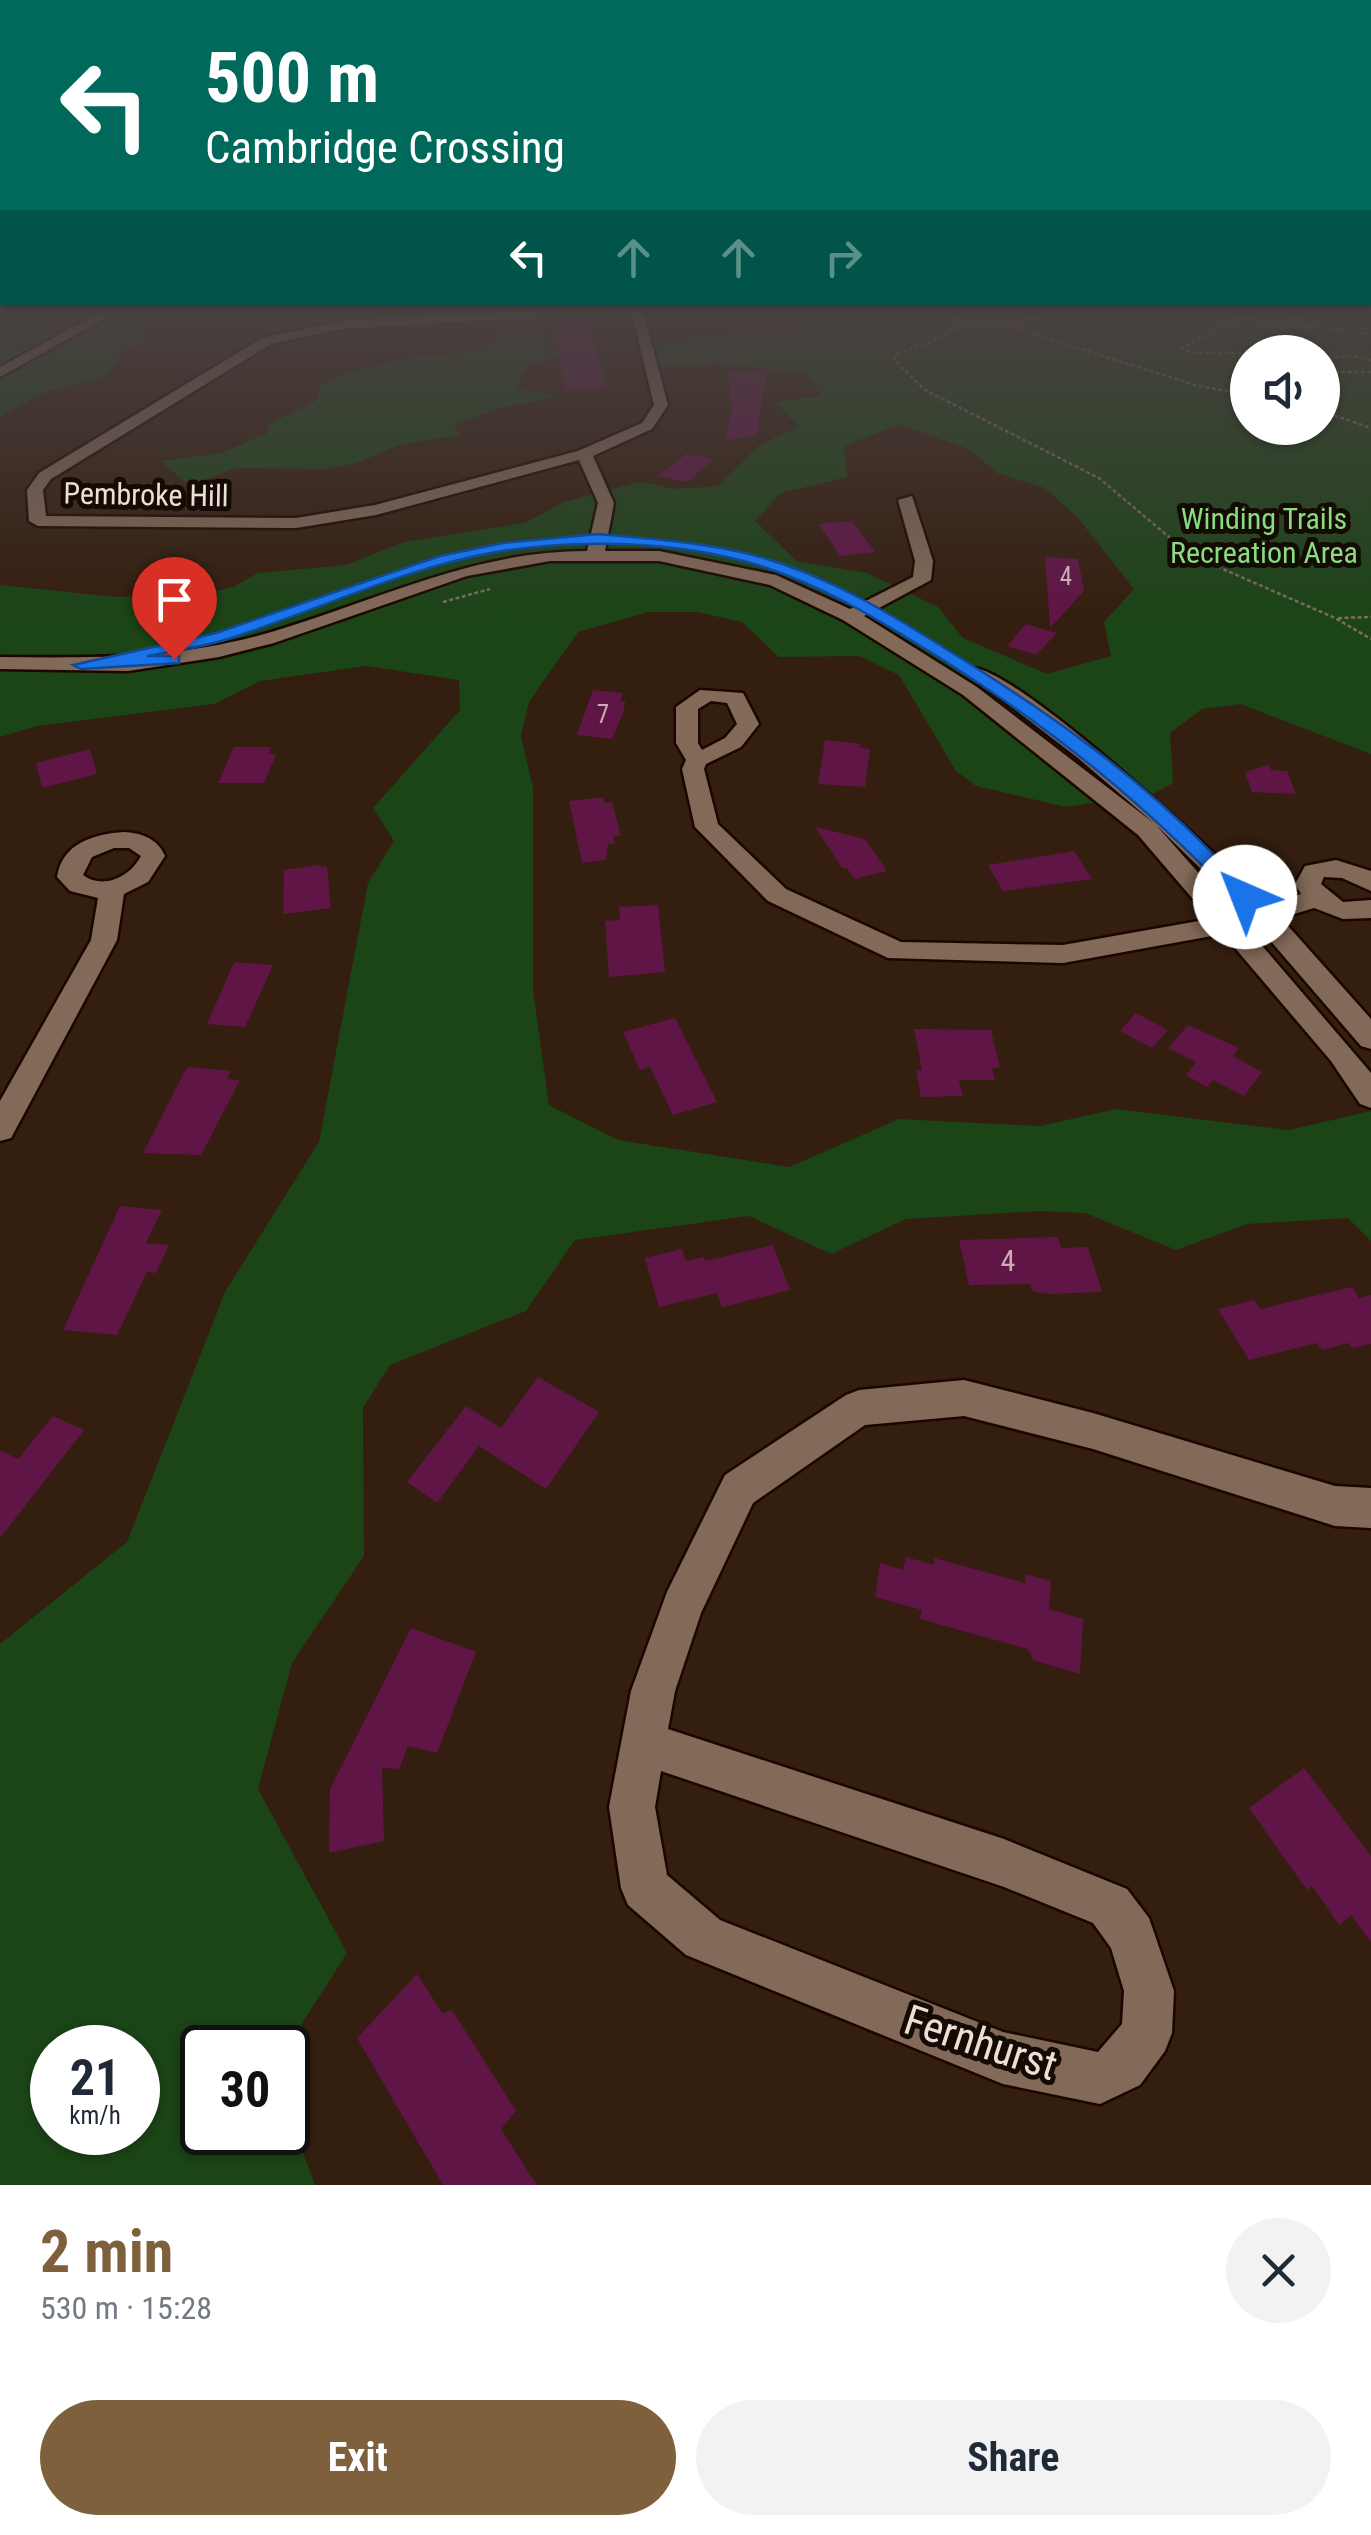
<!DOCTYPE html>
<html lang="en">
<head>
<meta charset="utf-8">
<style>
	:root { --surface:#fff; --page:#f2f2f3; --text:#1f2937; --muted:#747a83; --accent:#7e613c }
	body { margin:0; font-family:"Roboto Condensed",sans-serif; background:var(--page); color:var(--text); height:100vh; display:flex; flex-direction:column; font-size:38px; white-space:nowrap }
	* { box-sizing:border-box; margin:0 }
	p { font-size:32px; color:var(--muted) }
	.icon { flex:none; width:55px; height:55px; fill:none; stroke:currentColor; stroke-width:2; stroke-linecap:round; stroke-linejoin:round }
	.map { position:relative; height:2185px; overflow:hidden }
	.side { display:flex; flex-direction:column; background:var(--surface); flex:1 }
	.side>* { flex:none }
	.hud { position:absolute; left:0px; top:0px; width:1372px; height:305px; box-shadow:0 2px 8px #0004; background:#00695c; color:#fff; overflow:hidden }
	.controls { position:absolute; left:1230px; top:335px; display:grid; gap:20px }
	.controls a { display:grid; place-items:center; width:110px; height:110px; border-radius:50%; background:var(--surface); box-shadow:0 2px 8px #0004; font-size:50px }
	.speed { position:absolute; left:30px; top:2025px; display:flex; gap:20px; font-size:50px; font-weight:700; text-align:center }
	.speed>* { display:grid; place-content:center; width:130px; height:130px; border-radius:50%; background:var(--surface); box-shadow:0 2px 8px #0004; line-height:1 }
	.speed small { font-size:25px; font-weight:400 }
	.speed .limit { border:5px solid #111; border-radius:15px; background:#fff; color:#111 }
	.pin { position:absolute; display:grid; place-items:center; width:85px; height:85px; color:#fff; margin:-102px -42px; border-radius:50% 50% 50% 0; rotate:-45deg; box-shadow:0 0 10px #0007 }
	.pin .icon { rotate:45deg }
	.me { position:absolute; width:110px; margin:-55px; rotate:316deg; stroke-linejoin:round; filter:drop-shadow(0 0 8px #0008) }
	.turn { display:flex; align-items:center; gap:35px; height:210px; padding:0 40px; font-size:45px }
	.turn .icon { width:130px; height:130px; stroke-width:2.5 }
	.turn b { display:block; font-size:70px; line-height:85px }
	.lanes { display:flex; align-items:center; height:95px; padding:0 40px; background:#0003; justify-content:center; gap:50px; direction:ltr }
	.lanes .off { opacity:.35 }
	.round { display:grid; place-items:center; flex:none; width:105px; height:105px; border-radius:52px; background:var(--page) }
	.summary { display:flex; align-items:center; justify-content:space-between; height:170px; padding:0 40px }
	h1 { font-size:60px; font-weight:700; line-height:75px; color:var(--accent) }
	.action { display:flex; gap:20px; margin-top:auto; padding:20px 40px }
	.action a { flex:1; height:115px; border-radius:60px; background:var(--accent); color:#fff; font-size:40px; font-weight:700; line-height:115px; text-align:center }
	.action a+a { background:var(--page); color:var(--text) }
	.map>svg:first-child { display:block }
	.green { fill:#1b4417; fill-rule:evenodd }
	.building { fill:#601547 }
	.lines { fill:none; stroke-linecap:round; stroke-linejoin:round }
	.minor-casing { stroke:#1a0700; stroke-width:5 }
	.path { stroke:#7e6b5f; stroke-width:2.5; stroke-dasharray:4 2.5; stroke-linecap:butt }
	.minor { fill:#836958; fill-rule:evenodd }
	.route { fill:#1a73e8; stroke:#114b97; stroke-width:2.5 }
	.labels { text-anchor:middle; stroke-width:10; stroke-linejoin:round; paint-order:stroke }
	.far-number-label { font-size:25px; fill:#caacb2 }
	.far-street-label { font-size:30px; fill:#eedfd6; stroke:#140b05 }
	.far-park-label { font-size:30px; fill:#89dd80; stroke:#140b05 }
	.number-label { font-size:30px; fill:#caacb2 }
	.near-street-label { font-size:42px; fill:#eedfd6; stroke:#140b05 }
</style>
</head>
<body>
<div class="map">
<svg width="1371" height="2185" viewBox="0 0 1371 2185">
	<rect width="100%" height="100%" fill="#341e0f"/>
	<path class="green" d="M0,310H237L240,314L160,319L140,328L149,342L125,348L106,377L45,392L0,417Z
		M807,310H1371V754L1240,704L1202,709L1170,733L1173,783L1153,794L1066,807L976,786L956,771L899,675L859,656L779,657L742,622L697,612H648L578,632L529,702L521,736L533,788V990L549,1105L618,1140L789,1167L899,1119L1040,1126L1116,1109L1289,1130L1371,1111V1241L1348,1218L1247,1224L1176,1250L1085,1213L1039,1211L906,1219L831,1254L749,1216L575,1240L526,1311L390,1365L363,1408L364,1556L292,1663L258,1789L347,1953L301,2025L288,2106V2048H202V2132H288V2111L315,2185H0V1644L127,1542L225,1292L319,1142L368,883L394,841L373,808L460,710L459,680L366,666L260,681L214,704L38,726L0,737V585L116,597L193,596L233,587L258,573L346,565L404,542L525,523L564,502L639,482L677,489L718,486L761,444L799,427L775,402L822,396L805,372L719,364L659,367L654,342L796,330ZM1248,352H1322V428H1248ZM900,424L968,449L997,473L1045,488L1078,518L1134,589L1104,622L1111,656L1047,674L963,638L938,607L867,573L798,562L755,521L781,493L847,477L844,446ZM52,2048H138V2132H52Z
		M511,328L532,329L554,349L570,355L531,363L516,388L558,397L500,408L454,425L459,435L399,445L357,463L324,469L237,468L188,485L161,461L221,453L266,434L270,424L316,401L320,386L350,372L396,360L480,350Z"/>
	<path class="building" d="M550,325L588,326L607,388L566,391Z
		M767,370L757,434L725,441L732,409L728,371Z
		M686,454L714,459L687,482L658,476Z
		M852,521L875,552L840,556L819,524Z
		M1045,557L1078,559L1084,591L1050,628Z
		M1026,624L1057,633L1036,655L1007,646Z
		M593,690L623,693L620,701H625L624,711L612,739L577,735Z
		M825,740L861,744L860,748L870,749L865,787L818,784Z
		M234,747H271L269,753L276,755L264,783H218Z
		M90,749L97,774L42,788L36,763Z
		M1269,765L1271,770L1287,771L1296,794L1252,792L1245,772Z
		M603,797L604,803L612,802L621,836H613L615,844H608L606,860L582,863L569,801Z
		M815,827L865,839L887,871L854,879L847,868L843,869Z
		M1074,851L1092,879L1003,891L988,865Z
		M318,865L327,867L331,908L283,914L284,870Z
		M658,905L665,972L609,977L605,921L620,920L619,907Z
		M234,962L273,965L245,1027L207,1024Z
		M1136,1013L1168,1030L1152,1048L1120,1031Z
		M675,1018L717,1102L673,1115L650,1067L640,1070L623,1032Z
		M1188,1025L1239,1048L1233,1056L1262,1072L1244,1096L1213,1080L1207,1087L1186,1075L1196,1062L1168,1048Z
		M914,1029L991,1030L1000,1068H992L995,1080H959L963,1096L921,1097L916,1070H922Z
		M187,1067L231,1071L227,1079L240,1080L201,1155L143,1153Z
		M120,1206L162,1210L146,1243L169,1245L156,1273L147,1272L117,1335L63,1330Z
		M1058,1237L1061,1248L1088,1247L1102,1292L1049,1294L1032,1291L1030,1284L969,1285L959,1240Z
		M773,1245L790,1290L722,1307L717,1293L659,1307L645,1258L682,1249L686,1261L704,1257L705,1261Z
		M1352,1287L1359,1298L1371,1295V1344L1352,1348L1348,1343L1322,1350L1317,1343L1249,1360L1218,1309L1254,1300L1260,1309Z
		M538,1377L599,1412L546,1489L479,1446L437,1503L407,1482L466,1406L501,1428Z
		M53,1416L84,1430L0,1538V1450L18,1459Z
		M906,1557L934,1565V1558L1025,1583V1574L1051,1581L1049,1609L1083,1619L1080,1674L1033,1660L1028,1649L920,1619L922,1610L875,1597L880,1563L903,1570Z
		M411,1628L476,1652L437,1753L408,1746L399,1769L382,1768L384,1841L329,1853L330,1789Z
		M1304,1768L1371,1856V1942L1351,1915L1339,1925L1312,1886L1307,1890L1249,1808Z
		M417,1974L442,2013L452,2010L516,2111L501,2129L537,2185H443L357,2038Z"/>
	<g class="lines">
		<g class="minor-casing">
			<path id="minor" d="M104,310H120L0,377V367Z
				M527,310H603L597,314L342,329L271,344L51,479L43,490L46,516L296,518L375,505L578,451L642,423L654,405L631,310H643L668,405L652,429L593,456L614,503L605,551H659L776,575L850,609L913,577L915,561L898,500L912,496L933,561L931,580L864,616L977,687L1155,824L1078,758L966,672L969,668C1007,658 1231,867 1267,904L1301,894L1295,884L1305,866L1336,860L1371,871V891L1342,878L1324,877L1321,884L1343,902L1371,900V918L1343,919L1314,908L1281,918L1371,1019V1049L1361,1046L1257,925L1247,928L1371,1073V1108L1360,1104L1331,1061L1223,934L1063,963L888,958L768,901L695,827L682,769L686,760L676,743V707L700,690L743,693L759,724L741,747L706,764L704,769L718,824L786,889L901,942L1063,945L1210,919L1138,835L963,695L843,620L770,585L659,561H550L467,576L274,643L219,657L128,671L0,669V657C89,658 170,659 257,636C369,605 467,551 587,551L598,503L579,460L376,515L296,528L38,526L29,521L27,490L39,473L262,338L342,321ZM711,701L727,703L737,724L725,738L702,750L698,743V709ZM1156,825L1244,911L1235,914Z
				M124,832C142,833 158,839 165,856L148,882L124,894L117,940L11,1138L0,1141V1101L91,940L98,898L70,891L57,877C62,843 94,834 124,832ZM114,848H129L141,856C130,877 103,890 83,875L92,857Z
				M964,1380L1093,1413L1335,1486L1371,1488V1528L1335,1526L1093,1449L964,1416L865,1425L753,1503L701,1613L675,1691L668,1729L1004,1839L1127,1889L1149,1918L1174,1991L1172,2033L1165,2051L1140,2085L1100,2104L1003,2084L686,1955L628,1905L621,1888L609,1807L631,1691L667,1592L725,1475L846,1395L859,1390ZM661,1771L1004,1887L1093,1923L1111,1948L1124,1991L1122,2024L1098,2052L1003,2032L720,1920L667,1875L655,1807Z"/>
		</g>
		<path class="path" d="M936,310L964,324
			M1332,310L1371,316
			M1030,319L1096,310
			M1287,322L1322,310
			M1005,323L1030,319L1023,310
			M1248,353H1192L1182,348L1239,318L1371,334
			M1322,358L1352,356L1371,360
			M1322,372H1371
			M1248,376L1235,380L1248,393
			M1248,394L1198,386L1002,324L954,328L940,338L897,354L894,360L925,390L1099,478L1169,537L1225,570L1335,618L1371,639
			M1322,411L1371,428
			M443,602L490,589
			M1338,618L1371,617"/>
		<use href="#minor" class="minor"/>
	</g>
	<linearGradient id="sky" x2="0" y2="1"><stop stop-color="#1d1008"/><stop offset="0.5" stop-color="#4a4142"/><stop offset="1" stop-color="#4a4142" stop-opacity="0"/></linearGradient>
	<rect width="1371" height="616" fill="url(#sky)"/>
	<path class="route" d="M598,534C651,539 705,542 757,556C829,576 891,614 954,654C1044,710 1132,771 1207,848C1223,864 1241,879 1254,897L1252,902H1238C1144,803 1055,731 940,658C879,620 820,583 751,563C672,541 583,539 502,551C408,566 319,610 228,639C202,647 174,651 147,656H179V663L81,669L73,665L216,633L440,556L503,543Z"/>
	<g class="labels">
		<g class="far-number-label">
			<text x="1066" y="585">4</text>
			<text x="603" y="723">7</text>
		</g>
		<g class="far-street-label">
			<text transform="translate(146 495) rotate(1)" y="10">Pembroke Hill</text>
		</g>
		<g class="far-park-label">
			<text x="1264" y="529">Winding Trails<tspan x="1264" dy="34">Recreation Area</tspan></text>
		</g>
		<g class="number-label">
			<text x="1008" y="1271">4</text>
		</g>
		<g class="near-street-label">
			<text transform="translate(981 2042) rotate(18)" y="15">Fernhurst</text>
		</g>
	</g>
</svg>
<div class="controls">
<a><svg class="icon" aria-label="sound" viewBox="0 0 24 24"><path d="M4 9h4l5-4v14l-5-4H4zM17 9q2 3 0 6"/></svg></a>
</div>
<div class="speed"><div>21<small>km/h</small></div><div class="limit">30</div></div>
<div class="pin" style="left:174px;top:659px;background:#d93025"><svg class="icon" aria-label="arrive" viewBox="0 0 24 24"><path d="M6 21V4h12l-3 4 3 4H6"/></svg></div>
<svg class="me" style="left:1245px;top:897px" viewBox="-20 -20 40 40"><circle r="19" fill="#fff"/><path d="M0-13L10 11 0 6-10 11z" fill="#1a73e8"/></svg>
<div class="hud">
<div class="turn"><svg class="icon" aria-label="left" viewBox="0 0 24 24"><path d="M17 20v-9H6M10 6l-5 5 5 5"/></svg><div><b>500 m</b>Cambridge Crossing</div></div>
<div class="lanes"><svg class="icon" aria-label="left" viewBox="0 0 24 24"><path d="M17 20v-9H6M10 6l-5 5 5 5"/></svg><svg class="icon off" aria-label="ahead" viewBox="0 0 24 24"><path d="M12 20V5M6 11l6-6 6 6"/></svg><svg class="icon off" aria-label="ahead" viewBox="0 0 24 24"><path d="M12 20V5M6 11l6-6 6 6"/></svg><svg class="icon off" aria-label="right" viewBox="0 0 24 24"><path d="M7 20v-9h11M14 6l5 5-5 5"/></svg></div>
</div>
</div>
<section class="side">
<div class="summary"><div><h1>2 min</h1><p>530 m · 15:28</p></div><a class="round"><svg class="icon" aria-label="close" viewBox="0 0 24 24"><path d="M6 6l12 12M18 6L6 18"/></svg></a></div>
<div class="action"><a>Exit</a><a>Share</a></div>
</section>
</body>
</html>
